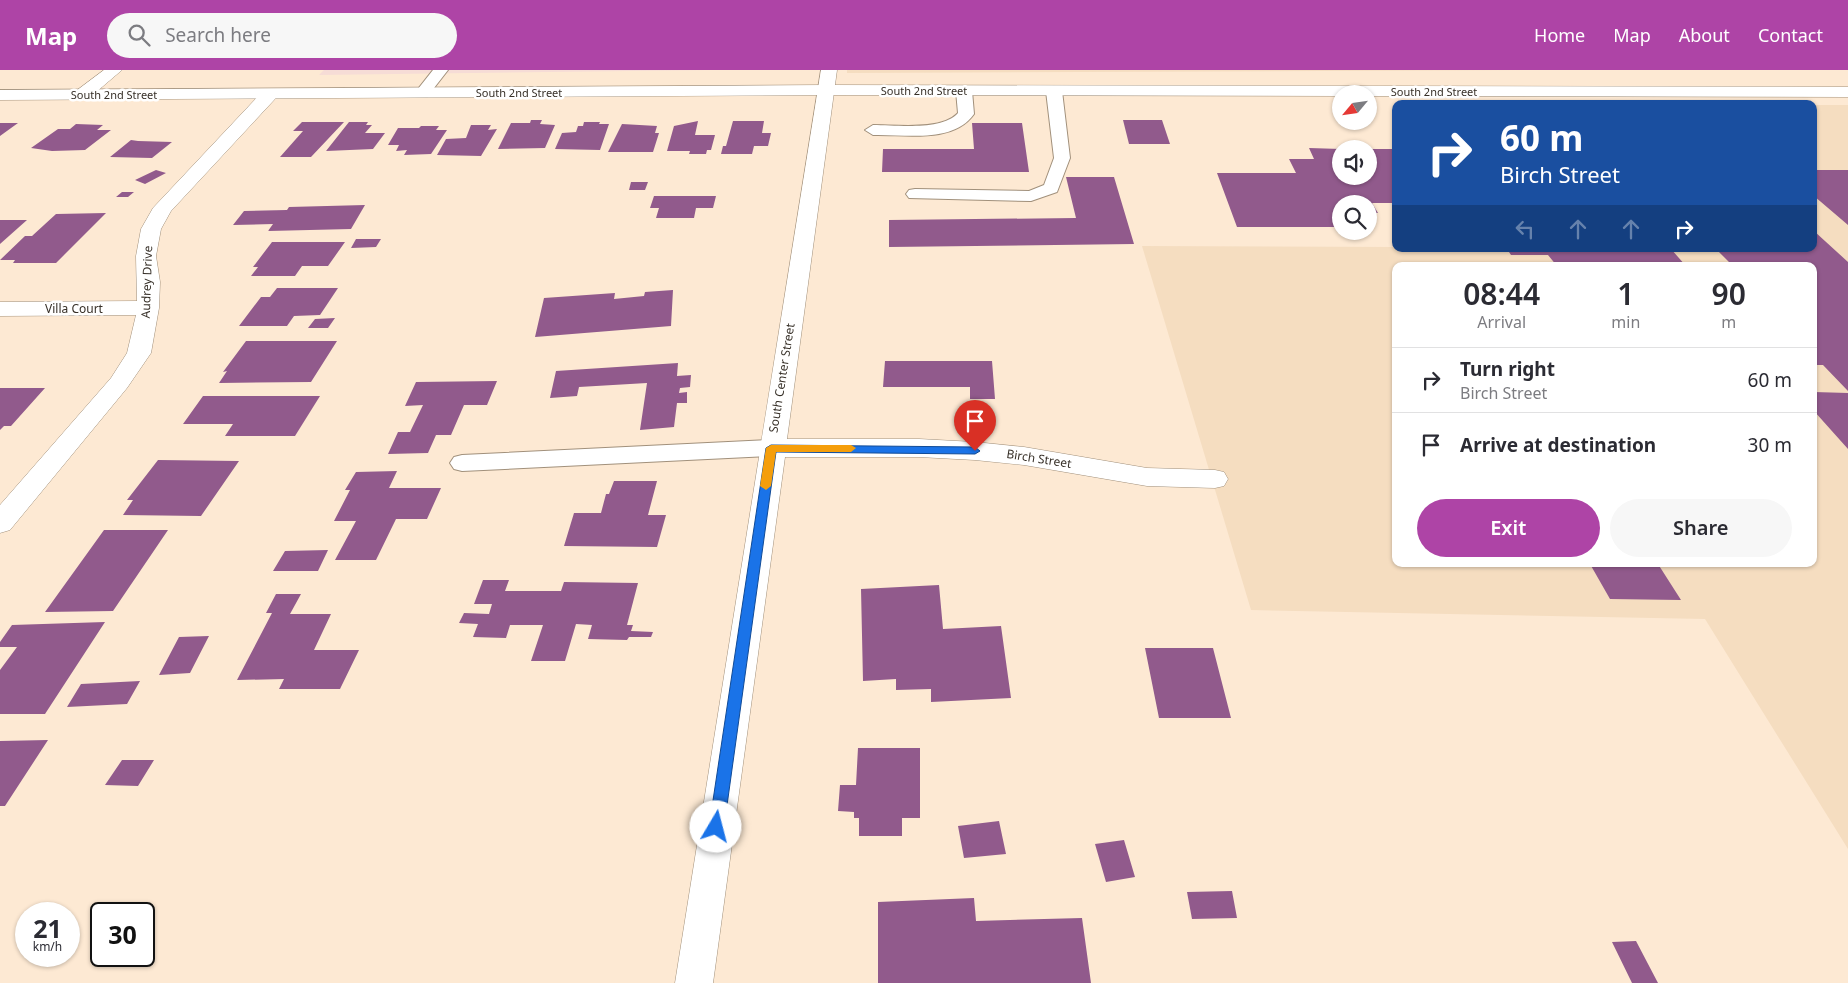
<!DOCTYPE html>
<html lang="en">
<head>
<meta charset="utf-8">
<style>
	:root { --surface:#fff; --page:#f7f7f7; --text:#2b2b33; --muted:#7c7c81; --line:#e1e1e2; --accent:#ae44a6 }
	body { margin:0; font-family:"Noto Sans",sans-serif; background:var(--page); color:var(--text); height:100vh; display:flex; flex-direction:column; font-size:19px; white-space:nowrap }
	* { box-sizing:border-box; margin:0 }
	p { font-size:16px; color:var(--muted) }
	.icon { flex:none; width:28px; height:28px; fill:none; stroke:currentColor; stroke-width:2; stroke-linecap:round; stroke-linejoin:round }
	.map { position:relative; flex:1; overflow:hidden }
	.panel { position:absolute; left:1392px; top:192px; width:425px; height:305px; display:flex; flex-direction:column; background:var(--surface); border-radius:10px; box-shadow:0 1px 4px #0004 }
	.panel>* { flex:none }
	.hud { position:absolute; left:1392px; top:30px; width:425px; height:152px; border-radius:10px; box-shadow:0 1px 4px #0004; background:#1a4fa0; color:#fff; overflow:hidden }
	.needle { width:32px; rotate:241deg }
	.buttons { position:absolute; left:1332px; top:15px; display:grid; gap:10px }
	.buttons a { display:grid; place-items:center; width:45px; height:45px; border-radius:50%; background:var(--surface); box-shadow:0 1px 4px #0004; font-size:25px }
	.speed { position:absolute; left:15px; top:832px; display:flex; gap:10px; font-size:25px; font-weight:700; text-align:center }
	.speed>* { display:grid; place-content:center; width:65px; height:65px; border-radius:50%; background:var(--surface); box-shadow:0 1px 4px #0004; line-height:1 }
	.speed small { font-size:12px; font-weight:400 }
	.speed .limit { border:2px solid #111; border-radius:8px; background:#fff; color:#111 }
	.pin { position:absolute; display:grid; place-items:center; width:42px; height:42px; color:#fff; margin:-51px -21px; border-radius:50% 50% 50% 0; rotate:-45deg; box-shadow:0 0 5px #0007 }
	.pin .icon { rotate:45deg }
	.me { position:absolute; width:55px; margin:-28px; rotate:8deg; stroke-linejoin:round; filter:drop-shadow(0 0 4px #0008) }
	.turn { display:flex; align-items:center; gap:18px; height:105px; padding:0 25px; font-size:22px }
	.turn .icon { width:65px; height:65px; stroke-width:2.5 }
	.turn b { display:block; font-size:35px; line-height:42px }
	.lanes { display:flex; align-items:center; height:48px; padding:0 25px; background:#0003; justify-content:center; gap:25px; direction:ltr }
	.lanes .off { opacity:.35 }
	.eta { display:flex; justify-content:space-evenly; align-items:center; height:85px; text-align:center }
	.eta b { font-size:30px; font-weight:600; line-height:35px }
	.action { display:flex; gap:10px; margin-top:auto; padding:10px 25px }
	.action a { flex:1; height:58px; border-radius:30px; background:var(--accent); color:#fff; font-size:20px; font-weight:600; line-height:58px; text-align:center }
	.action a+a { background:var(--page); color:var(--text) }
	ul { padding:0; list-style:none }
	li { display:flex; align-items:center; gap:15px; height:65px; padding:0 25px; border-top:1px solid var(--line) }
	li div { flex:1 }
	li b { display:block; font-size:19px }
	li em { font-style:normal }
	header { display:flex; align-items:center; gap:30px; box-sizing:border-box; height:70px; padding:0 25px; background:var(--accent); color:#fff }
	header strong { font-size:24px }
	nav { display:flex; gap:28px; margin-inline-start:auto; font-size:18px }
	.search { width:350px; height:45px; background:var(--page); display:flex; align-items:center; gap:12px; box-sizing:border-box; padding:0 18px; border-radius:28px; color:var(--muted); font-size:19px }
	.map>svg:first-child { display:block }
	.built { fill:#f5ddc0; fill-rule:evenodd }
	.industrial { fill:#f6dcd6 }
	.building { fill:#915a8c }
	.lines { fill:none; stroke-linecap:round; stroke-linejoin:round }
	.service-casing { stroke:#a1907b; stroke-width:2 }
	.minor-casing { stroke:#a1907b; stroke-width:1 }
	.tertiary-casing { stroke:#a1907b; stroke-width:1 }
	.service { fill:#fff; fill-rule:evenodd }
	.minor { fill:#fff; fill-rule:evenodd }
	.tertiary { fill:#fff; fill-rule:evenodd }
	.route { fill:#1a73e8; stroke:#114b97 }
	.slow { fill:#f59e0b }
	.labels { text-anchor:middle; stroke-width:5; stroke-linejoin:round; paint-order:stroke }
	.far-street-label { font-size:11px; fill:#362f27; stroke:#fff }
	.street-label { font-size:12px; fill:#362f27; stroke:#fff }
</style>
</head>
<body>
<header>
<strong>Map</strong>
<div class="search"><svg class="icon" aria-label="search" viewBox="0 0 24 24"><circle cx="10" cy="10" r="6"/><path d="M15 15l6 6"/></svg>Search here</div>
<nav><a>Home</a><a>Map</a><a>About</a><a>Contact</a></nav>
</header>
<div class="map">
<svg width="1848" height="913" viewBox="0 0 1848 913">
	<rect width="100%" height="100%" fill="#fde9d3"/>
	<path class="built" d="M847,0H1532L847,3Z
		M1814,35H1848V779L1705,549L1251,540L1142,176L1396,177V179H1814ZM1396,196H1814V494H1396Z"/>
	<path class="industrial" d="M324,0H712L319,5Z"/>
	<path class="building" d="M531,50H542L540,54L555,55L545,78L498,79L511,53H530Z
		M1123,50H1162L1170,74H1129Z
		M698,51L695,65H715L711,80H707L706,84H689L690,81H667L674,56Z
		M733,51H764L762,63H771L768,76H754L752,84H721L723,76H726Z
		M302,52H344L311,87H280L303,61H293Z
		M349,52H368L366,55H372L365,63H385L373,79L326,81Z
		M584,52H600L599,54H609L600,80L555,79L562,63L576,62L578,56H583Z
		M0,53H18L0,66Z
		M972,53H1022L1029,102H882L883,79H974Z
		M76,54L103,55L97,60H111L85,80L52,81L31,78L58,59H70Z
		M622,54L657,56L655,63H659L653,82H608Z
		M471,55H491L488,60L497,59L481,86L437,85L446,69L466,68Z
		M421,56H439L436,60H447L431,84L404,85L407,80L396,81L399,75H388L398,58H419Z
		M131,70L138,71L172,72L152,88L110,87Z
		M1309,78L1341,79V106H1369V79H1395L1396,133H1372L1378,143H1369V134H1341V143H1335L1341,157H1237L1217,103H1296L1289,89H1314Z
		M156,100L166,103L145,114L135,110Z
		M1814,100H1848V155L1814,126Z
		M1066,107H1114L1134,174L889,177V150L1076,148Z
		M631,112H648L645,120H629Z
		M122,122H134L128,127H116Z
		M654,126H716L713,138H696L694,148H656L659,138H650Z
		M365,135L351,159L268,161L273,154L233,155L244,141L287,140L289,137Z
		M106,143L56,193H13L15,190H0L25,166H32L56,144Z
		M0,150H27L0,174Z
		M1814,161L1848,192V321L1823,295H1814V196H1733L1716,179H1814Z
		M356,169H381L376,177L351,178Z
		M272,172H345L328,196H302L295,206H251L258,197H253Z
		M1507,179H1671L1686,196H1557L1548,185H1511Z
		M277,218H338L320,245L294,246L287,256H239L261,227H270Z
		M673,220L671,256L535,267L544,228L615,223L614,229L644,226L645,222Z
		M335,248L328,258H308L315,249Z
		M246,271H337L311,312L219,313L227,301L223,302Z
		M885,291H992L995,329H970V317H883Z
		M678,293L677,306L691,305L690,317L680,318L679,323L687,322V333H677L674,357L640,360L647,313L579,317L577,326L550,328L556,301Z
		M497,311L487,335H464L451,365H436L428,383L388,384L398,362H410L423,335L405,336L416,312Z
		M0,318H45L11,356H4L0,360Z
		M1814,322L1848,323V379L1814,341Z
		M203,326H320L295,366H225L233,354H183Z
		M158,390L239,391L201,446L123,445L133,430H127Z
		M397,401L389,418H441L427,449H396L376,490H335L356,451H334L350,420H345L356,402Z
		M614,411H657L648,445H666L657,477L564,476L574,443H601L606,424H609Z
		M104,460H168L113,541L45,542Z
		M328,480L318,501H273L285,481Z
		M1590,494H1658L1681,530L1610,529Z
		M483,510H509L505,521H561L564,512L638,513L627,555H633L631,561L653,562L651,567H629L627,570L588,569L592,555L576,554L565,591H531L543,555H510L506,568L473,567L478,554L459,553L464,543L489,544L492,534H474Z
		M939,515L943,559L1001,556L1011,628L931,632V619L896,620V609L863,611L861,519Z
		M276,524H301L290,544H331L314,580H359L340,619H279L284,609L237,610L272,543H266Z
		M105,552L45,644H0V600L17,577H0V572L12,555Z
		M209,566L190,603L159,605L179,567Z
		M1145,578H1213L1231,648H1159Z
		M140,611L127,634L67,637L81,614Z
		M48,670L5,736H0V671Z
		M858,678H920V748H902V766H859V748H854V742L838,741L840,715H856Z
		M122,690H154L138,716L105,715Z
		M999,751L1006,784L964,788L958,756Z
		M1124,770L1135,807L1106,812L1095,774Z
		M1232,821L1237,848L1192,849L1187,822Z
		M974,828L976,851L1082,848L1091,913H878V832Z
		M1636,871L1658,913H1632L1612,872Z"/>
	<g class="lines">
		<g class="service-casing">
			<path id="service" d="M433,0H448L427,27H417L414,24Z
				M964,16L972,21L974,44C953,74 905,64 873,65L865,60L873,55C897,55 942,61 958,43L956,21Z
				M1054,16L1062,21L1070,88L1057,122L1031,131L909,128L906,124L909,120L915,119L1029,121L1044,115L1054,88L1046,21Z
				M771,370L779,372L783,378L779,384L771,386L462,401L454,399L450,393L454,387L462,385Z"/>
		</g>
		<g class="minor-casing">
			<path id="minor" d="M104,0H122L88,29H76L74,25L76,21Z
				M821,0H837L787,369H919L975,372L1024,377L1147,398L1215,400L1224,402L1228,409L1224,416L1215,418L1147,416L1024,395L975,390L919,387H785L713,913H675L760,381L758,378L761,373Z
				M269,20L275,21L277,25L275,29L171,141L161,159L156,186L160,212L159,238L151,283L127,318L10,460L0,463V435L111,308L127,283L136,245L0,246V232L137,231L136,186L141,159L153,138L263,21Z"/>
		</g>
		<g class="tertiary-casing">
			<path id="tertiary" d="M826,15L1848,17V27L1369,26V24H1341V26L826,25L0,30V20Z"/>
		</g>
		<use href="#service" class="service"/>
		<use href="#minor" class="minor"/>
		<use href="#tertiary" class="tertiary"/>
	</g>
	<path class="route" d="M771,375L975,377L980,381L975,384L776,382L724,757L721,762L716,764L711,762L709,757L766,378Z"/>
	<path class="slow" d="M771,375H851L856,378L851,382H776L771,416L766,420L760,416L766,378Z"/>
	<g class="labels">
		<g class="far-street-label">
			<text x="924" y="25">South 2nd Street</text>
			<text x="1434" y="26">South 2nd Street</text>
			<text x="519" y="27">South 2nd Street</text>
			<text x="114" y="29">South 2nd Street</text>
		</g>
		<g class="street-label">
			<text transform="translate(147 212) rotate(-88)" y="4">Audrey Drive</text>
			<text x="74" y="243">Villa Court</text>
			<text transform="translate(782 308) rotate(-81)" y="4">South Center Street</text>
			<text transform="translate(1039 389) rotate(9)" y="4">Birch Street</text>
		</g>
	</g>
</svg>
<div class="buttons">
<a><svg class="needle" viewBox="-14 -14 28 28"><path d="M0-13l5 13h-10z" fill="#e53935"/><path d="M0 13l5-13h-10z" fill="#7c7c81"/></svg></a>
<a><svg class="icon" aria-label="sound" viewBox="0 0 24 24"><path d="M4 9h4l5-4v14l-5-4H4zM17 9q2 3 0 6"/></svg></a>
<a><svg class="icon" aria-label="search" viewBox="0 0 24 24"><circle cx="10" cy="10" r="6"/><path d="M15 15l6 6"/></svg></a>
</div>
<div class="speed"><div>21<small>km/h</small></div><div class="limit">30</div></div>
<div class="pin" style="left:975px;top:381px;background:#d93025"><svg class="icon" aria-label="arrive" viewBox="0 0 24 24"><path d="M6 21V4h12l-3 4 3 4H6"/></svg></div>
<svg class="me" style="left:716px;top:757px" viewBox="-20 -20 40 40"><circle r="19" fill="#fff"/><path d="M0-13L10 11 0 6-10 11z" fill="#1a73e8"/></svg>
<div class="hud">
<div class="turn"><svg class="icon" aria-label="right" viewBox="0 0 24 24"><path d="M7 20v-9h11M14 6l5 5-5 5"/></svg><div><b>60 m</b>Birch Street</div></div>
<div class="lanes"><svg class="icon off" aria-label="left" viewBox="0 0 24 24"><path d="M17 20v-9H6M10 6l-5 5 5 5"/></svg><svg class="icon off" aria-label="ahead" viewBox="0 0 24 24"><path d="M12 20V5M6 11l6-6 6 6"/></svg><svg class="icon off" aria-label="ahead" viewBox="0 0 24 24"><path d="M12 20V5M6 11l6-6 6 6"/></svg><svg class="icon" aria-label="right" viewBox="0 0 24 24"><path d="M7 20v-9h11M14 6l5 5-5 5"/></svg></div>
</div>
<section class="panel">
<div class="eta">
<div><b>08:44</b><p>Arrival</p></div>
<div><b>1</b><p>min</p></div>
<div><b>90</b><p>m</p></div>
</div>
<ul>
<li><svg class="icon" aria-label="right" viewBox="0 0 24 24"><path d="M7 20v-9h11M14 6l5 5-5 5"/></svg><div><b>Turn right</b><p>Birch Street</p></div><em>60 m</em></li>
<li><svg class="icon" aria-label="arrive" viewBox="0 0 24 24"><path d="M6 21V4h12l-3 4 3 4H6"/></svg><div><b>Arrive at destination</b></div><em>30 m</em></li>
</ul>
<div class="action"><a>Exit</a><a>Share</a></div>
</section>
</div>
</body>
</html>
